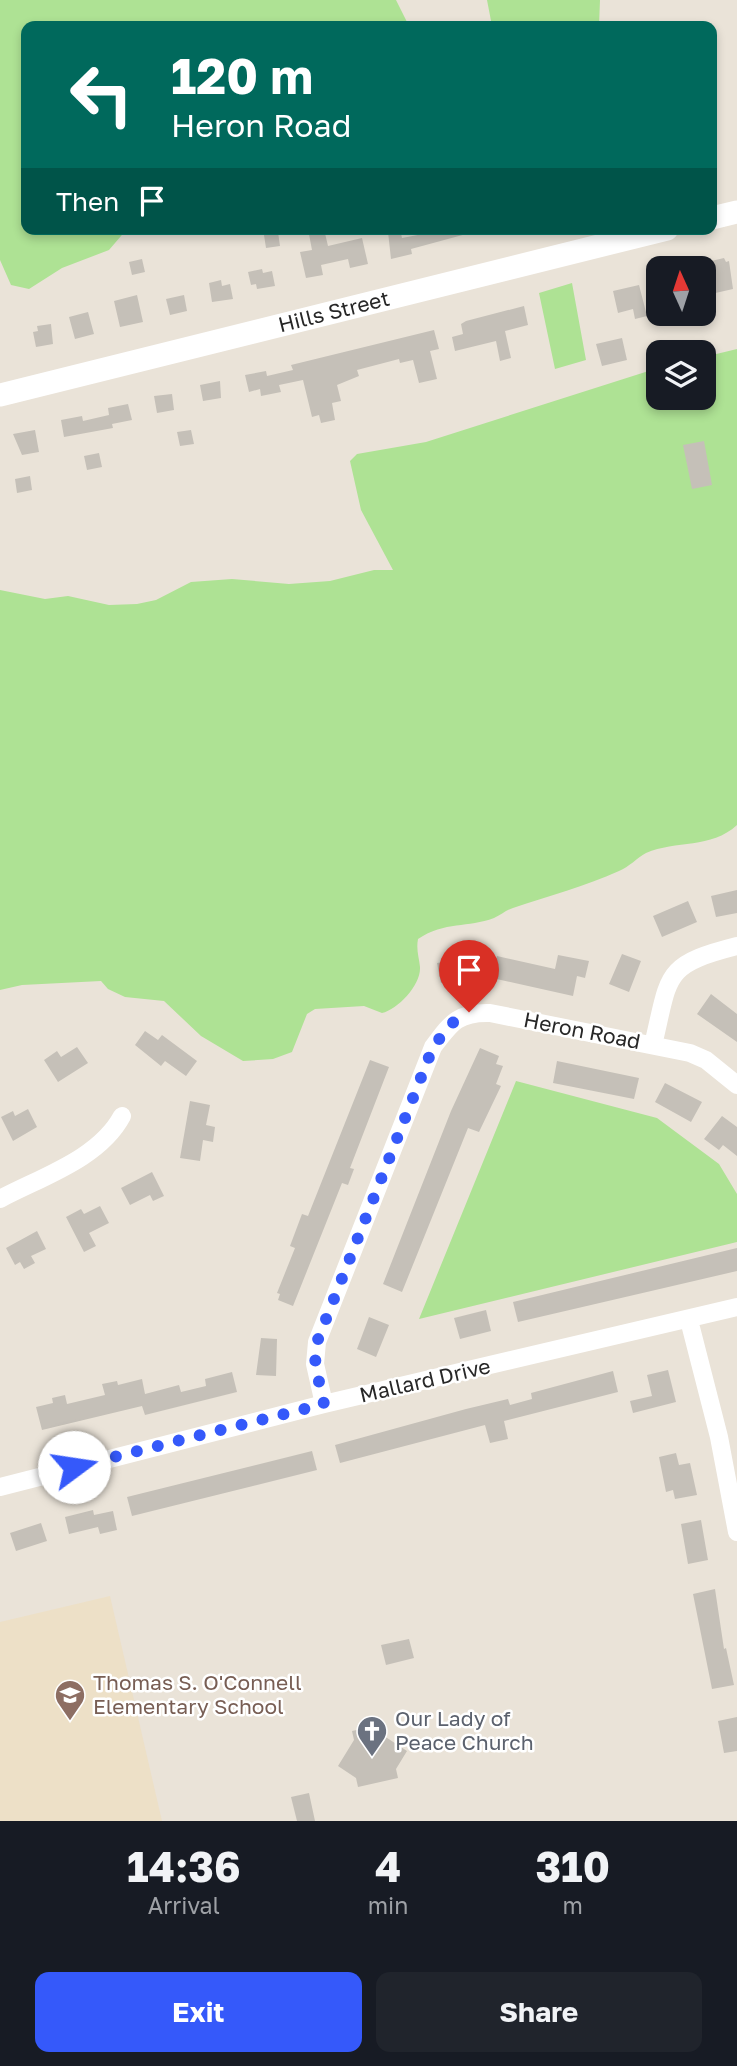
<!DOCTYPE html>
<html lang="en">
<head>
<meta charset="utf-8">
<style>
	:root { --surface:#171b24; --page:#20242c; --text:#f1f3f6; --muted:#9ea1a6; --accent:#3559fa }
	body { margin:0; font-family:"Golos Text",sans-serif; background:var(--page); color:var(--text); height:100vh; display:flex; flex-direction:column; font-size:26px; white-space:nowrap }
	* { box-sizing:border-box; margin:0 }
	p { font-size:23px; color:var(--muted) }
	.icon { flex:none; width:38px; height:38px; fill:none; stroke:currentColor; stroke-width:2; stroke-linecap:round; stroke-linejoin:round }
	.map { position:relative; height:1821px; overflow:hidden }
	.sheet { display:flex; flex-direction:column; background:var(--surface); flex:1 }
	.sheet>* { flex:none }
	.banner { position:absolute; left:21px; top:21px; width:696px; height:214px; border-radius:14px; box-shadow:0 4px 10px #0003; background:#00695c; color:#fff; overflow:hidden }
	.needle { width:46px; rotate:357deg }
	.controls { position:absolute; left:646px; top:256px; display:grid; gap:14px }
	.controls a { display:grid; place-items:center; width:70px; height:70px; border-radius:14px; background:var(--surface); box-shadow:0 4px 10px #0003; font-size:35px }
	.pin { position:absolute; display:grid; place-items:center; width:60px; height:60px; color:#fff; margin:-72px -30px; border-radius:50% 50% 50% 0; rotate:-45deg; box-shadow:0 0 7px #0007 }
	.pin .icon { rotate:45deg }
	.me { position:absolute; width:77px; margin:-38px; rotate:76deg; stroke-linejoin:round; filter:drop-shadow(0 0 5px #0008) }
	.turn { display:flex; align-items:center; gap:24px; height:147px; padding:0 35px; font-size:32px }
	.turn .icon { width:91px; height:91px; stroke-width:2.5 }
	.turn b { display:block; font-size:49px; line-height:60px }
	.then { display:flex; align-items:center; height:66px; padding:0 35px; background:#0003; gap:14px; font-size:26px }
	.eta { display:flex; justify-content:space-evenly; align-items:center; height:119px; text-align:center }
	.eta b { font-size:42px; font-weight:700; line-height:49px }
	.action { display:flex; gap:14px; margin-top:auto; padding:14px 35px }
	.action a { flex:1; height:80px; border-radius:14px; background:var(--accent); color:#fff; font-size:28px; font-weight:700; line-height:80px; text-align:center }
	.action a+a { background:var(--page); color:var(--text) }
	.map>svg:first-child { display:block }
	.education { fill:#ede0c7 }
	.green { fill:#aee294 }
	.building { fill:#c5c0b8 }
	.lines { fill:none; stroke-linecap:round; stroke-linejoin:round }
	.minor { stroke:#fff; stroke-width:18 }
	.tertiary { stroke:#fff; stroke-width:23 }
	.route { stroke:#3559fa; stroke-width:12; stroke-dasharray:0 21.6 }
	.labels { text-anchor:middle; stroke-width:5; stroke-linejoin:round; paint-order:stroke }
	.street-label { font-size:21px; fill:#272727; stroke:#fff }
	.education-label { font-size:21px; fill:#785e54; stroke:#fff; text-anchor:start }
	.worship-label { font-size:21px; fill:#5b616d; stroke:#fff; text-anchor:start }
</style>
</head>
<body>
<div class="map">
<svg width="737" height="1821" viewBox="0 0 737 1821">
	<rect width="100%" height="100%" fill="#eae3d8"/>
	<path class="education" d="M110,1596L162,1821H0V1622Z"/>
	<path class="green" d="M0,0H396L409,26H26V229H127L109,250L62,268L29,289L11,285L0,260Z
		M487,0H600L599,26H492Z
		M572,283L586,360L555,369L539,293Z
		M737,349V825C711,849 676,840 646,853C637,858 629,867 619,871C585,886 549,896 513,908C506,910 501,915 494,918C468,928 445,921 418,939C416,950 419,957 420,967C421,985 398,1009 382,1013L364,1006L315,1009L307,1014L292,1052L273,1059L243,1061L201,1036L164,1001L125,997L108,989L101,981L22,985L0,990V590L45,599L68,596L109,605L137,604L156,600L191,582L232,579L289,584L330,581L374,570H393L361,510L350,461L357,454L426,442L658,368V397H704V357Z
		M516,1081L657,1118L719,1164L737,1194V1242L419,1319Z"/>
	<path class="building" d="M308,229H324L328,246L362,238L368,264L350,268L348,259L321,265L323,275L306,278L300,252L312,250Z
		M400,229L402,238L428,233L427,229H470V233L411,249L412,254L391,259L388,232Z
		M278,232L280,246L266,248L264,235Z
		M724,258L726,262L729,261L733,289L711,294L705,267H708L707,262Z
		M142,259L145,272L132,275L129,262Z
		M262,269L263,273L272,271L275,286L257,289L256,284L251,285L248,272Z
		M221,280L222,286L230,284L233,299L212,302L209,283Z
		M639,285L647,316L635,319L633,309L618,313L613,291Z
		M137,295L143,322L120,327L114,301Z
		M184,295L187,311L170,315L166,299Z
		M524,306L528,325L505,331L511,358L500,361L496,341L455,351L452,337L463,334L461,324L466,321Z
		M88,312L94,334L75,339L69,317Z
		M51,324L53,344L36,347L33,332L38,331L37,326Z
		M434,330L439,349L430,351L437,379L419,383L413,360L400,363L399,359L357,370L359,376L337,385L341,401L332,403L335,420L321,423L319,415L312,417L303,380L279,385L281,392L261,396L260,389L249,392L245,375L266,371L267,376L293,370L291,365Z
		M622,338L627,360L602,366L596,344Z
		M220,381L221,398L203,401L200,385Z
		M172,394L174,410L157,413L154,396Z
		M128,404L132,420L112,424L113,428L64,437L61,420L82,416L83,421L109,415L108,408Z
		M35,430L39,452L22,455L13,434Z
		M191,430L194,444L180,446L177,432Z
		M704,441L712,485L692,489L683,445Z
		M99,453L102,467L87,470L84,456Z
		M30,476L32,490L17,493L15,479Z
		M737,890V913L716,917L711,896Z
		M688,901L697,922L662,937L653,916Z
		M622,954L641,961L629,992L609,984Z
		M558,955L589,961L585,978L577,976L573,996L492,978L497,956L555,969Z
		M464,958V963L478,960L481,975L441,983L437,963Z
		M711,994L737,1014V1042L697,1014Z
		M145,1031L158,1040L162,1035L197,1061L186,1076L165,1061L161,1066L135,1045Z
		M77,1047L88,1063L58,1082L44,1060L57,1051L61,1057Z
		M480,1048L499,1056L496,1064L503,1066L496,1084L501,1086L479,1132L468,1128L402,1292L383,1284L451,1111Z
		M370,1060L389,1067L350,1168L354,1169L348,1185L342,1183L293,1306L278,1300L280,1294L277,1293L295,1248L290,1246L302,1214L308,1216Z
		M557,1061L639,1078L634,1099L553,1083Z
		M665,1083L702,1102L691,1122L655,1102Z
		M190,1101L210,1105L206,1125L215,1127L213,1142L203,1140L200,1161L180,1158Z
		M28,1109L37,1127L13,1141L1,1117L13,1111L15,1116Z
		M722,1116L737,1127V1156L723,1145L719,1150L704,1139Z
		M152,1172L164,1196L153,1201L150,1195L130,1205L121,1188Z
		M100,1206L109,1223L89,1233L96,1246L84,1252L66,1217L81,1209L84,1214Z
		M37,1231L46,1249L31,1256L35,1263L24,1269L20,1262L15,1265L6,1248Z
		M737,1248V1271L518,1322L513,1302Z
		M486,1310L491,1331L460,1339L454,1318Z
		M369,1317L389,1325L376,1357L357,1349Z
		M261,1338L277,1339L276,1376L256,1375Z
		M668,1370L676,1402L633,1413L630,1401L652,1396L647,1375Z
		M613,1371L618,1392L504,1421L508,1439L490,1443L485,1425L340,1463L335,1445L466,1409L508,1399L510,1405L532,1399L531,1393Z
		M232,1372L237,1392L145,1415L142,1406L42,1430L36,1407L53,1403L52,1398L65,1395L67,1404L105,1395L102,1384L117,1381L118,1385L142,1379L145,1394L179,1385L181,1392L206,1386L205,1379Z
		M312,1451L317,1470L132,1516L127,1497Z
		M676,1453L679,1465L690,1463L697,1495L675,1499L673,1490L666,1492L659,1457Z
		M93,1510L94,1515L113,1511L117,1530L100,1534L98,1527L69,1534L65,1517Z
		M701,1520L708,1560L688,1564L681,1524Z
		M41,1523L47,1541L16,1551L10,1533Z
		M715,1589L724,1649L726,1648L734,1685L712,1689L693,1594Z
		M409,1639L414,1658L386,1665L381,1645Z
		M737,1717V1751L724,1753L718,1721Z
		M379,1725L381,1734L407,1751L396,1769L398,1778L358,1787L356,1778L338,1766L354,1740L352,1731Z
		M309,1793L315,1821H297L291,1797Z"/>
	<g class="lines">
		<path class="minor" d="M653,1045C670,975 662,965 737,946
			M0,1199C41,1177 99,1159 122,1116
			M689,1320L719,1437L737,1532
			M324,1404L315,1364L317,1342L433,1047C451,1023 458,1012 490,1013L690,1053L706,1060L737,1085
			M0,1487L324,1404L737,1307"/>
		<path class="tertiary" d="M712,218L737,212
			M0,395L667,229"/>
	</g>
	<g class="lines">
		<path class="route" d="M74,1467L324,1404L315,1364L317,1342L433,1047L451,1024L469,1012"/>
	</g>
	<defs>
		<g id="school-pin" transform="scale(1.575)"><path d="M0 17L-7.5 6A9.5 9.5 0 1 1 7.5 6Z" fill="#8d6e63" stroke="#fff"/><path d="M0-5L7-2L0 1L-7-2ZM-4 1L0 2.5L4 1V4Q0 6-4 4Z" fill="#fff"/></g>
		<g id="church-pin" transform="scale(1.575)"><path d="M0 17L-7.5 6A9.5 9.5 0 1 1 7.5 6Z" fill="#6b7280" stroke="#fff"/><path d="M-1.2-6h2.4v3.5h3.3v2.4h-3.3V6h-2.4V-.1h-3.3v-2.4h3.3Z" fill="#fff"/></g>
	</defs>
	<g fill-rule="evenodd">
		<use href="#school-pin" x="70" y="1695"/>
		<use href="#church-pin" x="372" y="1731"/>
	</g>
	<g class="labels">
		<g class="street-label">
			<text transform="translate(334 312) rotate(-14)" y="7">Hills Street</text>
			<text transform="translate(582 1031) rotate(11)" y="7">Heron Road</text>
			<text transform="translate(425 1381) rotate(-13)" y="7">Mallard Drive</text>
		</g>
		<g class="education-label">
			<text x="93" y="1690">Thomas S. O'Connell<tspan x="93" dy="24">Elementary School</tspan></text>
		</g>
		<g class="worship-label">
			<text x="395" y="1726">Our Lady of<tspan x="395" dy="24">Peace Church</tspan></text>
		</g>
	</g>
</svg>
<div class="controls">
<a><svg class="needle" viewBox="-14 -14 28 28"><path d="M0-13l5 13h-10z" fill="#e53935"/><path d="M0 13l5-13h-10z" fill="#9ea1a6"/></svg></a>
<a><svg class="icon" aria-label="layers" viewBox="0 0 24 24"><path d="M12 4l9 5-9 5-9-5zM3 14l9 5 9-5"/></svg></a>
</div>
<div class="pin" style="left:469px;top:1012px;background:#d93025"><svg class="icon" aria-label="arrive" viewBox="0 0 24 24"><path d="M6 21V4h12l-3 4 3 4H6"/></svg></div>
<svg class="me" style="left:74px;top:1467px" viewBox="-20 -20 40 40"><circle r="19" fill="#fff"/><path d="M0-13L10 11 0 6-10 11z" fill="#3559fa"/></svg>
<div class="banner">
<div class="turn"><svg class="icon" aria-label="left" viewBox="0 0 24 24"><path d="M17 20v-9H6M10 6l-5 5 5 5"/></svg><div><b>120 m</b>Heron Road</div></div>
<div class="then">Then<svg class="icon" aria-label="arrive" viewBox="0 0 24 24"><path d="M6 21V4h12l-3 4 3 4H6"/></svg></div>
</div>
</div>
<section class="sheet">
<div class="eta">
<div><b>14:36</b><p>Arrival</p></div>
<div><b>4</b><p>min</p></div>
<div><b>310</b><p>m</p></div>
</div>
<div class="action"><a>Exit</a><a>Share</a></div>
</section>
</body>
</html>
